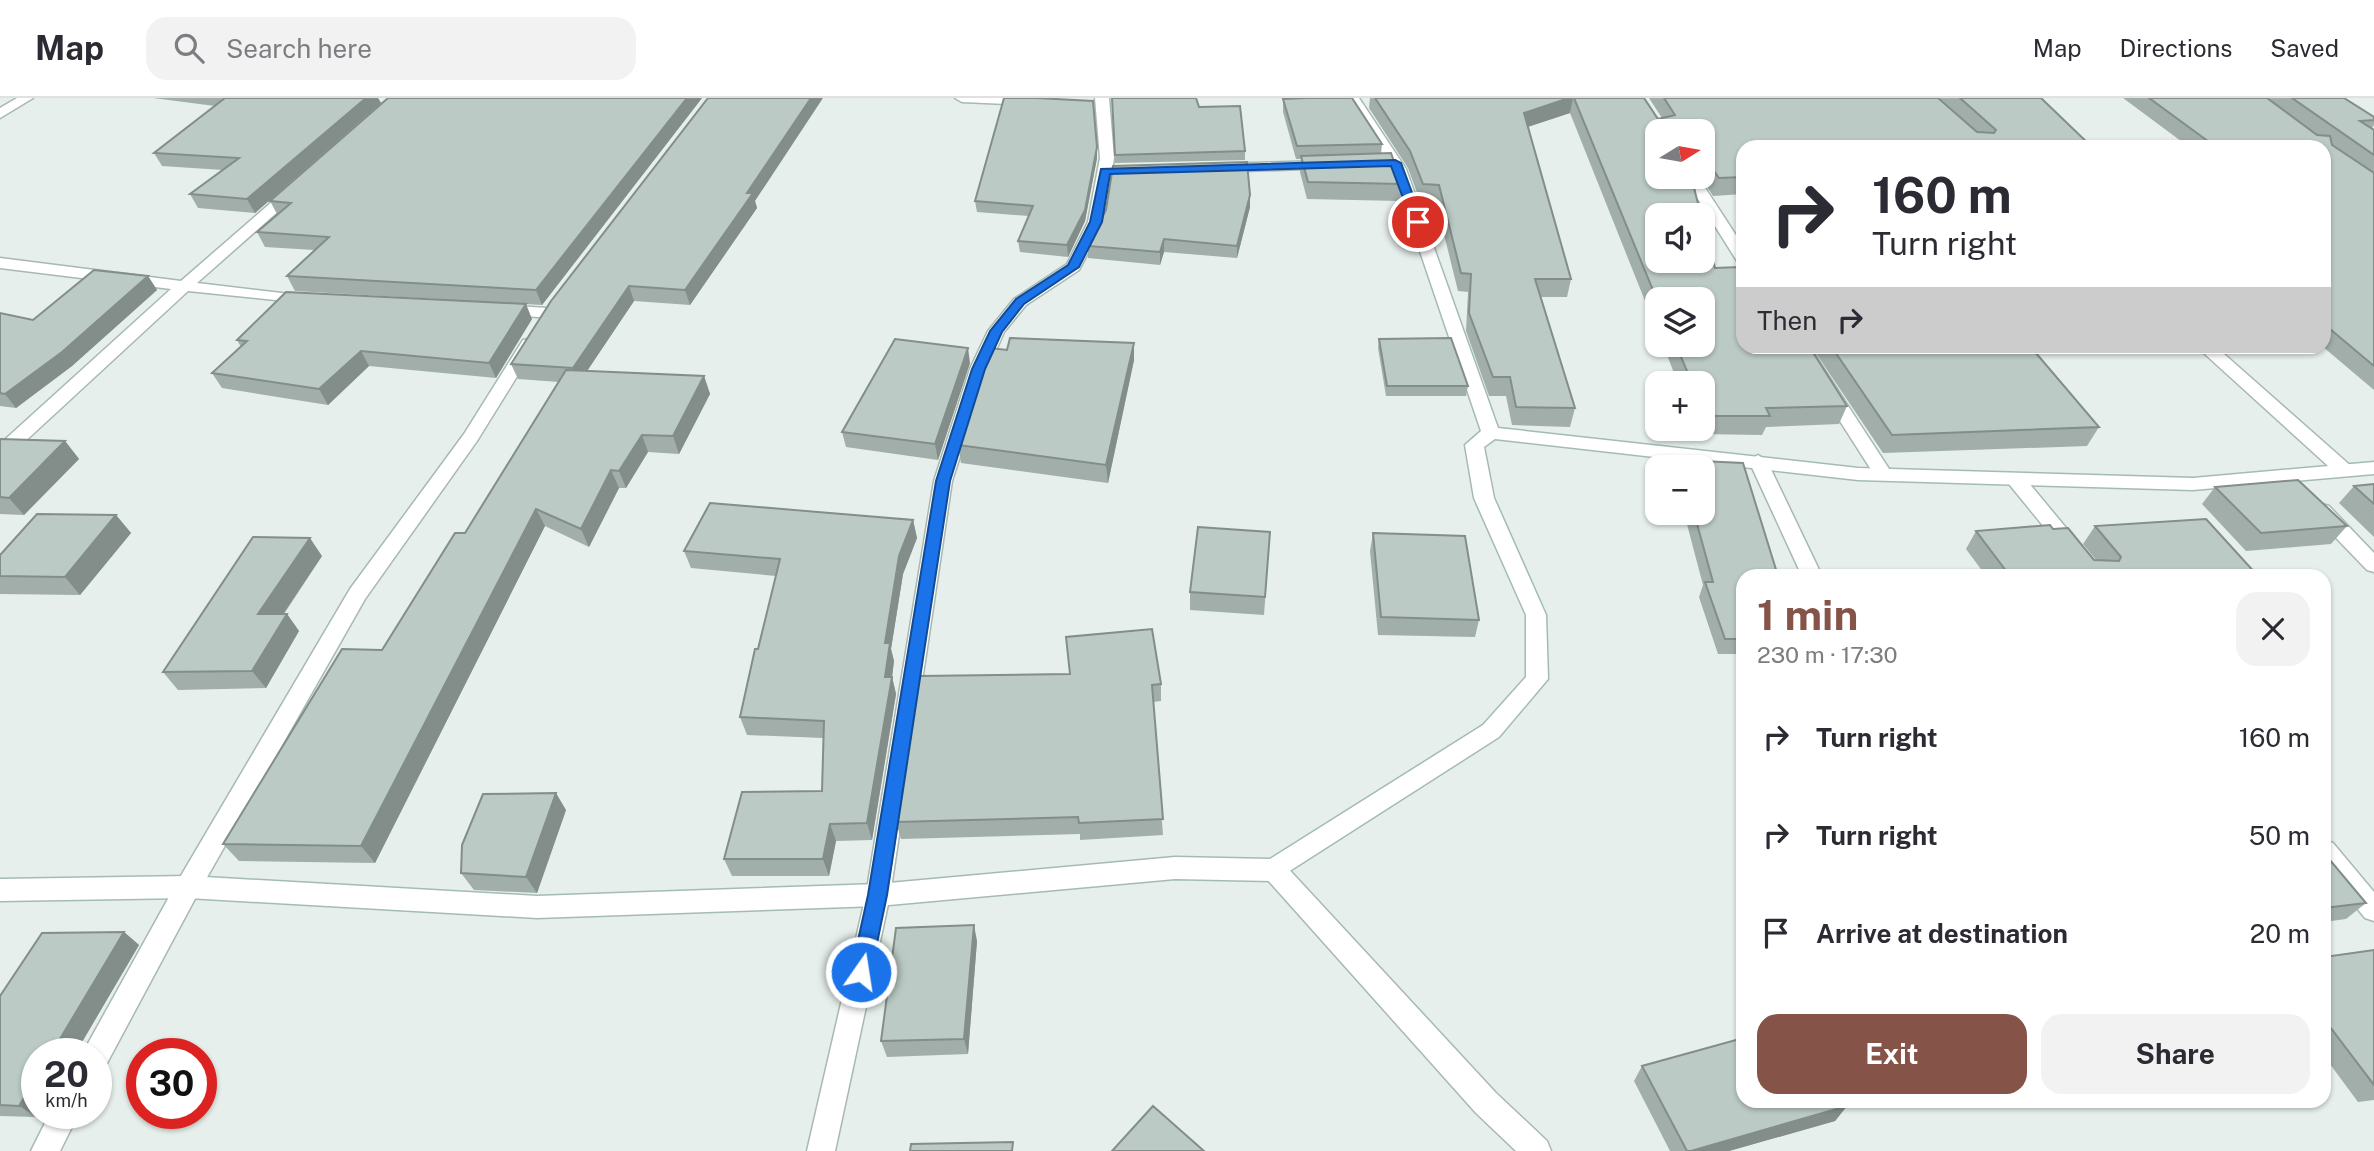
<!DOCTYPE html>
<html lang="en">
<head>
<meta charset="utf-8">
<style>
	:root { --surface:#fff; --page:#f2f2f3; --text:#2b2b33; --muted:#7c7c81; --line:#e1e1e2; --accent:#855347 }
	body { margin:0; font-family:"Public Sans",sans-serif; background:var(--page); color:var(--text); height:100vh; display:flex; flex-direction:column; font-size:26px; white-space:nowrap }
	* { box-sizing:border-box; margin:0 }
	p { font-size:23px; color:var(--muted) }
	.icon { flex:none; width:38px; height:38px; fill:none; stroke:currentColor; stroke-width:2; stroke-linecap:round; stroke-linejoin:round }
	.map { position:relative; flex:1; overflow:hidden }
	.panel { position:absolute; left:1736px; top:471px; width:595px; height:539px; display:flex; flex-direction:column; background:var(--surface); border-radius:21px; box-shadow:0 2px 5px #0004 }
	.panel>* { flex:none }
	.guide { position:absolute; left:1736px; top:42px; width:595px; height:214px; border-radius:21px; box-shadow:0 2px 5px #0004; background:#fff; color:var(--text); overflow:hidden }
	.needle { width:46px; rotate:79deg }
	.fabs { position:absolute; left:1645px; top:21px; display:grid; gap:14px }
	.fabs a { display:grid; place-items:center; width:70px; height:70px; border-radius:14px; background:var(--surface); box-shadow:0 2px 5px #0004; font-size:35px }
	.speed { position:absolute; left:21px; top:940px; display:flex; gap:14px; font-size:35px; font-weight:700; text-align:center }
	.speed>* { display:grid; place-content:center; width:91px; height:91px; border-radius:50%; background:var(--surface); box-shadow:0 2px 5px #0004; line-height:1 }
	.speed small { font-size:18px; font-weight:400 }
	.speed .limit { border:10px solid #d22; background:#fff; color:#111 }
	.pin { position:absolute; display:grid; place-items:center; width:60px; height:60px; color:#fff; margin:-30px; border:4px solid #fff; border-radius:50%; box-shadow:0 2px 7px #0007 }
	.me { position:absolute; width:77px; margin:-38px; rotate:13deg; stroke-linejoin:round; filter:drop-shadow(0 0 5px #0008) }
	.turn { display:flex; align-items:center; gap:24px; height:147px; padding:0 21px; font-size:32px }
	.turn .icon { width:91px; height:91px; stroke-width:2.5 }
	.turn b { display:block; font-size:49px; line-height:60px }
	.then { display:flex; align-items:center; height:66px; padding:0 21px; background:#0003; gap:14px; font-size:26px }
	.round { display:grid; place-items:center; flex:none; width:74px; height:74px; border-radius:21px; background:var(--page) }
	.summary { display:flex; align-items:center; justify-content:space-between; height:119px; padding:0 21px }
	h1 { font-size:42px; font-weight:700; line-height:52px; color:var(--accent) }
	.button { display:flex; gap:14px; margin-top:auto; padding:14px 21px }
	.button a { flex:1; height:80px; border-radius:21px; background:var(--accent); color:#fff; font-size:28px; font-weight:700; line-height:80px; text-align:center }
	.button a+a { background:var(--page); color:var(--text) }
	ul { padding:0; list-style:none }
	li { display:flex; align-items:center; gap:21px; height:98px; padding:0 21px }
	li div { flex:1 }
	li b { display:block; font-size:26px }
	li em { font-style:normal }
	header { display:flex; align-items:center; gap:42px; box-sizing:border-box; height:98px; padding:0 35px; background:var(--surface); border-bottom:2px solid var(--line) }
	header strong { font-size:33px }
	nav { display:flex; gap:38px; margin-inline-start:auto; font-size:24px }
	.search { width:490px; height:63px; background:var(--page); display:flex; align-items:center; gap:18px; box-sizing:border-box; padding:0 24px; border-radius:21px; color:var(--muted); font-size:26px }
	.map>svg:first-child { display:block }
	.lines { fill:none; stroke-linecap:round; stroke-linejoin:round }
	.street-casing { stroke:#a8b8b2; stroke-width:3 }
	.secondary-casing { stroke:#a4bbb3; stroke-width:3 }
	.street { fill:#fff; fill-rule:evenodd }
	.secondary { fill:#fff; fill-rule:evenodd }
	.wall { fill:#a1aea9 }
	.shaded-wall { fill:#838d89 }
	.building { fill:#bbcac4; stroke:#838d89; stroke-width:2 }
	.route { fill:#1a73e8; stroke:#114b97; stroke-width:2 }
</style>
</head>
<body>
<header>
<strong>Map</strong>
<div class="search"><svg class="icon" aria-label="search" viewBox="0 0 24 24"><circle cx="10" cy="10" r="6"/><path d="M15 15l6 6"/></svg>Search here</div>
<nav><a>Map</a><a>Directions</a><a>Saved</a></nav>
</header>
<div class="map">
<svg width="2374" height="1053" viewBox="0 0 2374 1053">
	<rect width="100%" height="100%" fill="#e6efeb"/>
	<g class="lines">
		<g class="street-casing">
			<path id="street" d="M17,0H33L0,20V10Z
				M955,0H1033L1036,3L1029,7L962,4Z
				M1095,0H1109L1114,60L1104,124L1079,172L1026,207L1004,234L988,271L952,383L890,797L835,1053H807L866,797L934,383L970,271L988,233L1014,201L1067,166L1088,124L1100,60Z
				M1327,63L1332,64V70L1219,74L1212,70L1219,66Z
				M1684,79H1698L1743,148V165L1737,163Z
				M295,87L302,91L300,94L197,185L307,198L313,200L315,203L313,206L188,193L7,360L0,362V346L171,191L0,170V160L181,183L290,88Z
				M500,207L548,210L556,215L548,220L494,215L492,212Z
				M529,241L537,246L477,343L365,501L197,797L106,967L96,971V956H83L86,949L179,781L350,491L464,336L523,242Z
				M1792,248H1809L1893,377L1891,381H1877Z
				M2196,248H2215L2352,369L2354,373L2352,377H2338Z
				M1758,357L1767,363L1822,478H1802L1749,363Z
				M2016,376L2023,378L2106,478H2084L2009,386L2007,382L2009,378Z
				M2322,406L2329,408L2374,455V474L2367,472L2315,418L2312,413L2315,408Z
				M2324,742L2333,745L2374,794V823L2365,820L2324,770Z
				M1274,761L1283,765L1496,995L1547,1043L1551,1053H1516L1476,1015L1265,779L1262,772L1265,765Z
				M50,1015H79L60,1053H31Z"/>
		</g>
		<g class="secondary-casing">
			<path id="secondary" d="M1345,0H1359L1406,71L1498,330L1858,370L2193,380L2374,364V376L2193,392L1858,382L1495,341L1484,349L1494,400L1546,517L1548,581L1499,639L1274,783L1175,781L878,808L537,820L188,800L0,803V781L188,778L537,798L878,786L1175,759L1270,761L1483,627L1526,579V517L1474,400L1465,347L1481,333L1392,71Z"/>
		</g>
		<use href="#street" class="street"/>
		<use href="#secondary" class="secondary"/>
	</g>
	<path class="wall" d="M153,0H378L381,5L255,115L198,110L190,96L223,72L162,68L154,55L215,8Z
		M702,0L542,207L295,193L287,178L314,152L265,149L257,134L277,116L270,103Z
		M1112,0L1199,9L1245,53V62L1115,65Z
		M1370,0H1644L1658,21L1662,20L1649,0H2041L2092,49H1743V96L1713,98L1701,79H1703V33H1657L1699,81L1695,93L1715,170L1743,248L1847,308L1839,326L1766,329L1762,337L1699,336L1697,331H1703V285H1678L1663,247H1703L1657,201V233L1570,15L1528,29L1571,181L1567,199H1541L1575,310L1570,329L1512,327L1506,298H1489L1466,233L1468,194L1458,193L1436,104L1420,103L1408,70L1369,10Z
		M2123,0H2344L2374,19V27L2372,30L2374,32V292L2322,248H2324V49H2189Z
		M1283,1L1382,46L1381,56L1402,86L1400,103L1307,101L1300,74L1301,61H1296L1283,14Z
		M1097,60L1085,123L1068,159L1020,154L1018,143L1029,118L977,114L975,103Z
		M755,103L757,110L690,207L634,203L587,273L704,278L710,296L679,356L648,354L626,390H619L589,449L545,428L375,765L239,763L223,746L382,552L465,435L559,284L518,281L511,266Z
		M1250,109L1237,160L1164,154L1160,167L1088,160V148Z
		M148,178L157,192L72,268L16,310L0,308V215L33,222Z
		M532,221L496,280L369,268L328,307L222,290L212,275L241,249L237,242Z
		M1379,241L1468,288L1466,298H1386L1378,250Z
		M1134,245V262L1108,385L961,365L958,347L1007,252Z
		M1811,248H2030L2099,329L2087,348L1883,355Z
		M970,265L938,362L846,349L842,334Z
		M0,341L65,343L79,361L24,417L0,416Z
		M1679,362L1743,365L1778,478H1743V556H1718L1699,499L1703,487L1684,415H1703V369H1677Z
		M2374,386V439L2339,405L2354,388Z
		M2215,389L2347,428L2331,446L2246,453L2202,406Z
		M116,417L131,435L80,497L0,496V457Z
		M913,422L917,440L903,476L891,551L894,563L892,579L896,596L872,742L836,743L829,778H732L724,761L822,693L823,640L747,637L740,619L776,478L691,470L684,453Z
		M2095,428L2258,478H1986L1966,451L1976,433L2053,431L2094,462H2096L2083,446Z
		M1270,434L1264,517L1190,512V494Z
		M1373,435L1479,522L1475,539L1378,537L1370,453Z
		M322,458L284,516H287L299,533L266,590L178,592L163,574Z
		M919,578L1161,586V603L1153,604L1163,737L1080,742V736L901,741L896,724Z
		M566,712L537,795L474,792L461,775Z
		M2324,755L2366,805L2346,821L2324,824Z
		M124,834L139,847L75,956H37V1015H39L37,1019L0,1018V898Z
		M977,843L968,956L887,959L881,943Z
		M2374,852V1002L2358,1004L2324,958V859Z
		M1642,968L1847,1008L1835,1023L1729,1053H1670L1634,983Z"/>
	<path class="shaded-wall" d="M359,0H378L381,5L255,115L247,101Z
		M687,0H702L542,207L536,192Z
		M811,0H823L755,103L757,110L690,207L685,192L747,95Z
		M1569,0H1573L1570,15L1521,31L1524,15Z
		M1097,49V60L1085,123L1068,159L1067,147Z
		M1250,97V109L1237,160V148Z
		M1164,141V154L1160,167V154Z
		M148,178L157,192L72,268L16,310L5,296Z
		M629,188L634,203L579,285L573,270Z
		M526,206L532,221L496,280L489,265Z
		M1134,245V262L1108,385L1106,367Z
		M968,250L970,265L938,362L935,346Z
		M361,253L369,268L328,307L319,291Z
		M704,278L710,296L679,356L673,338Z
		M642,337L648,354L626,390L619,373Z
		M65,343L79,361L24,417L9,400Z
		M611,372L619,390L589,449L581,431Z
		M536,411L545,428L375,765L361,748Z
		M116,417L131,435L80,497L65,479Z
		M913,422L917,440L903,476L891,551L894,563L892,579L896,596L872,742L867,725L885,579V545L899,458Z
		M310,440L322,458L271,534L258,516Z
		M287,516L299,533L266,590L252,573Z
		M556,695L566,712L537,795L526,779Z
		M830,726L836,743L829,778L823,761Z
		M974,827L977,843L968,956L964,941Z
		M124,834L139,847L75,956H51Z
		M37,978V1015H39L37,1019L19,1008Z
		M1847,1008L1835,1023L1729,1053H1691Z"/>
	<path class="building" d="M225,0H366L247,101L190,96L239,60L154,55Z
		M388,0H687L536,192L287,178L329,139L257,134L291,105L270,103Z
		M708,0H811L747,95H753L685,192L629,188L573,270L511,266L551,203Z
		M1004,0H1037L1093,3L1097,49L1085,112L1067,147L1018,143L1033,108L975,103Z
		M1112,0H1196L1199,9L1240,8L1245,53L1115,57Z
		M1307,0H1352L1382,46L1297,48L1283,1Z
		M1375,0H1569L1524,15L1571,181H1535L1575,310L1516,309L1510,279H1493L1469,215L1471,176L1461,175L1439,87L1423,86L1410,53Z
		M1574,0H1644L1658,21L1675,17L1664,0H1938L1977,34L1994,35L1996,32L1960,0H2041L2092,49H2027L2024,47L1992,49H1743V79L1719,80L1705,61L1703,60V33H1657V79H1697L1699,81L1692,82L1701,117H1657V163H1703V122L1715,170L1740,169L1743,173V248H1809L1847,308L1766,310L1770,318H1705L1703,312V285H1692L1676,247H1703V201L1657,202Z
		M2149,0H2267L2317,37L2330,38L2332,47L2374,75V268L2324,226V49H2216Z
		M2292,0H2344L2374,19V22L2360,23L2374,32V57Z
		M1391,55L1402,86L1308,84L1301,58Z
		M1247,64L1250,97L1237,148L1164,141L1160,154L1088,148L1106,112L1113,68Z
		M94,172L148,178L62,254L5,296L0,295V215L33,222Z
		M286,194L526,206L489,265L361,253L319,291L212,275L247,243L237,242Z
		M1010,240L1134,245L1106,367L958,347L990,250L1007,252Z
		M1451,240L1468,288H1387L1379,241Z
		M895,241L968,250L935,346L842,334Z
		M1831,248H2030L2099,329L1892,337Z
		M566,272L704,278L673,338L642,337L619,373L611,372L581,431L536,411L361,748L223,746L342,551L382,552L455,435H465Z
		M0,341L65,343L9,400L0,399Z
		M1679,362L1743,365L1778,478H1743V541H1725L1705,484H1713L1694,415H1703V369H1681Z
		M2298,382L2347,428L2261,435L2215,389Z
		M2374,386V406L2354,388Z
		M710,405L913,422L899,458L885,545H890L885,579H892L867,725L830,726L823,761H724L742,694L822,693L824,623L740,619L755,551H758L780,461L684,453Z
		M37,416L116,417L65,479L0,478V457Z
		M2206,421L2258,478H2010L1976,433L2050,427L2053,431L2068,430L2094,462L2119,463L2121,459L2095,428Z
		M1198,429L1270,434L1265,499L1190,494Z
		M1373,435L1465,438L1479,522L1381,519Z
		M253,439L310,440L258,516H287L252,573L163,574Z
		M1152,531L1161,586L1152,587L1163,721L1079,725L1078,719L896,724L919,578L1070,576L1066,539Z
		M556,695L526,779L461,775L462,747L483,696Z
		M2324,755L2366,805L2324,810Z
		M974,827L964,941L881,943L896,830Z
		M124,834L51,956H37V978L19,1008L0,1007V898L42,835Z
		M2374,852V987L2324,921V859Z
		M1743,940V1003H1844L1847,1008L1691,1053H1687L1642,968Z
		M1153,1008L1204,1053H1112Z
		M1013,1044L1012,1053H910L911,1046Z"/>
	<path class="route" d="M1395,62L1401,65L1423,124L1422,126L1412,124L1391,68L1110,76L1102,124L1079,169L1024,206L1002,234L985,271L950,383L887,797L871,874L868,880L861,883L854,880L851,874L868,797L936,383L972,271L990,233L1016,201L1068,167L1090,124L1101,71Z"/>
</svg>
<div class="fabs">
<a><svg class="needle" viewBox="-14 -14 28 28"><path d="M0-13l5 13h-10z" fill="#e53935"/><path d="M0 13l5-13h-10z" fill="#7c7c81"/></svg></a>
<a><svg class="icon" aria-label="sound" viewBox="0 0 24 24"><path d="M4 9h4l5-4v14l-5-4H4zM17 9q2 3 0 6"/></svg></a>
<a><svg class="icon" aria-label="layers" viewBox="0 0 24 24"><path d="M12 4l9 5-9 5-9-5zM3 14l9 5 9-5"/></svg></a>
<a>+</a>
<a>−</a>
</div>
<div class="speed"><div>20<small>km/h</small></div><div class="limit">30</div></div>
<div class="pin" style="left:1418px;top:124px;background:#d93025"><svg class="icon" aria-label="arrive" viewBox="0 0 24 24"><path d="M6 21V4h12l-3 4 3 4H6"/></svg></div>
<svg class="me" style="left:861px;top:874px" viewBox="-20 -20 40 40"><circle r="17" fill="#1a73e8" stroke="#fff" stroke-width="3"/><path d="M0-11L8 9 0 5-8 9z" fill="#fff"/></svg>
<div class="guide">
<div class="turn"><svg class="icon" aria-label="right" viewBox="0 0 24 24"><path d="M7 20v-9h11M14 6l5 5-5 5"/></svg><div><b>160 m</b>Turn right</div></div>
<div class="then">Then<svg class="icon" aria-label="right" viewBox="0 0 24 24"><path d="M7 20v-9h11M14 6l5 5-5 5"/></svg></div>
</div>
<section class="panel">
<div class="summary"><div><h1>1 min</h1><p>230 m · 17:30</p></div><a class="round"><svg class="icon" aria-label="close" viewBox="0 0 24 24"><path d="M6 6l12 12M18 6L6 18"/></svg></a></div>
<ul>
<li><svg class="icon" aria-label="right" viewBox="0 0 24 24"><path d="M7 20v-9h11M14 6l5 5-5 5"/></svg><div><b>Turn right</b></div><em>160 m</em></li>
<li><svg class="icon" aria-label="right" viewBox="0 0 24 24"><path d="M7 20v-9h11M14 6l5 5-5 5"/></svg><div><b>Turn right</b></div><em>50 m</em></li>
<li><svg class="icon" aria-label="arrive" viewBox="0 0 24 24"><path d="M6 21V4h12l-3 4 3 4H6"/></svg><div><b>Arrive at destination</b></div><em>20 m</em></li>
</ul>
<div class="button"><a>Exit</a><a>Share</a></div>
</section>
</div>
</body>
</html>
